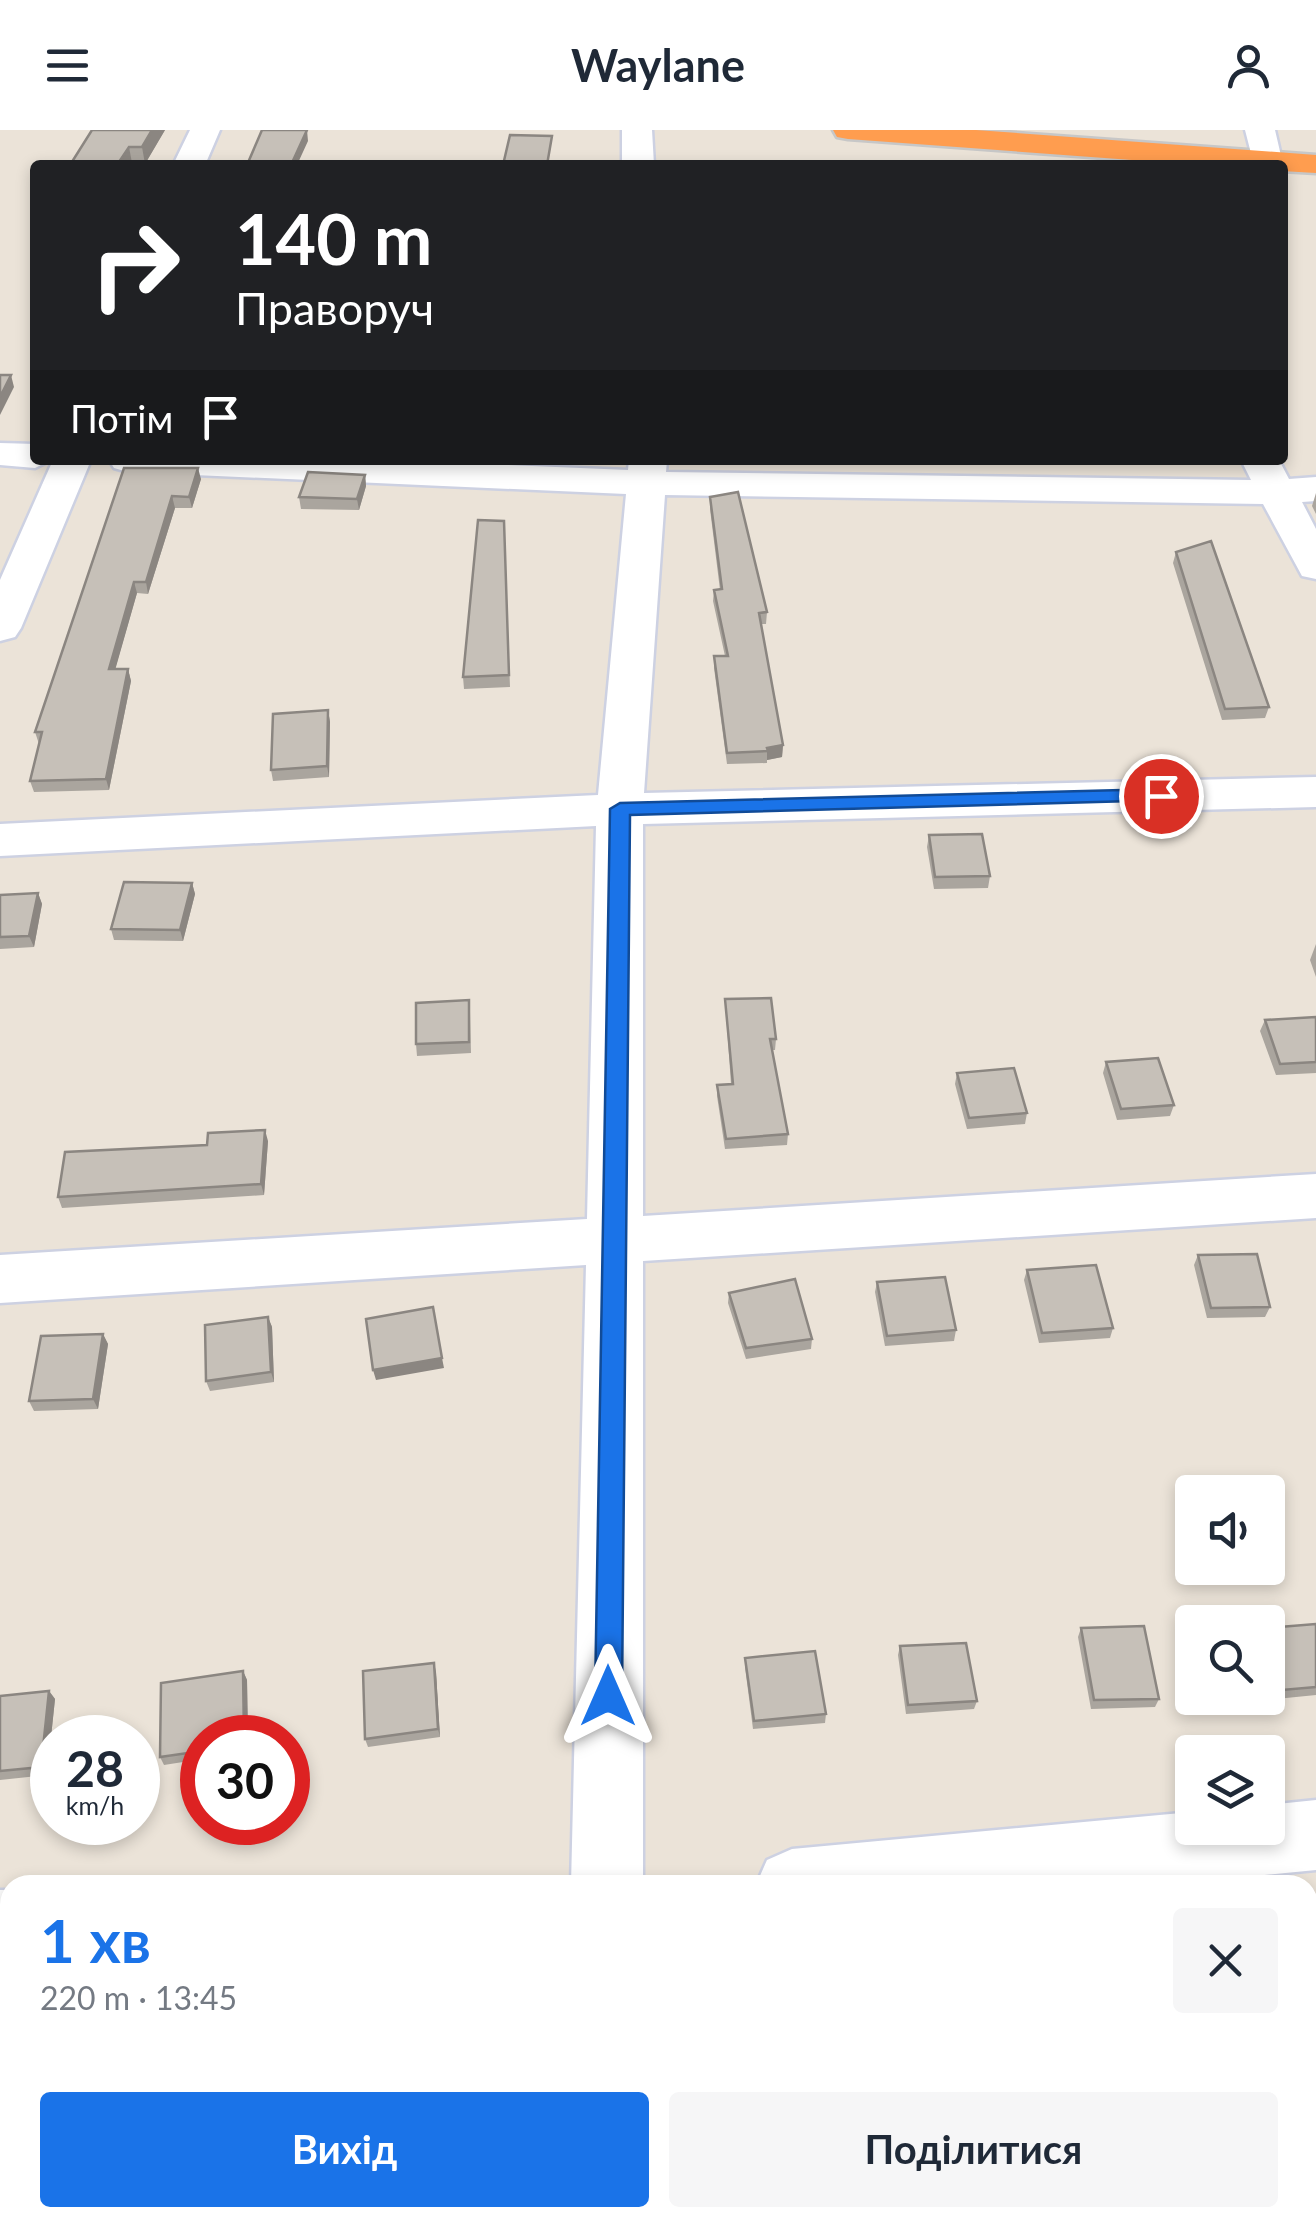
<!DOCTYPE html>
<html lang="uk">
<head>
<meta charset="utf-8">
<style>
	:root { --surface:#fff; --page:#f6f6f7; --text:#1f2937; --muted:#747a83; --accent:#1a73e8 }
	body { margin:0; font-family:Lato,sans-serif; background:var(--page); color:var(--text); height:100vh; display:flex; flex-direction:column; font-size:38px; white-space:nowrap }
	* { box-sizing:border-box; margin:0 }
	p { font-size:32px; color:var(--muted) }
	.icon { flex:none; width:55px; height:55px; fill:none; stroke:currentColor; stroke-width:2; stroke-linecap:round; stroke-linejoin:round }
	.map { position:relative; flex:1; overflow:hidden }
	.details { position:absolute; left:0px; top:1745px; width:1318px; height:352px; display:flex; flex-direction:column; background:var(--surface); border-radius:30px 30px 0 0; box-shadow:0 5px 15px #0003 }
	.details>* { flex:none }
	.guide { position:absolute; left:30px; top:30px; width:1258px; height:305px; border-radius:10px; box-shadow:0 5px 15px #0003; background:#202124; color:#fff; overflow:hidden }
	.fabs { position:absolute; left:1175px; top:1345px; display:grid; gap:20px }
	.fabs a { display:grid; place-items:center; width:110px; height:110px; border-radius:10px; background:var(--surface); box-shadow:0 5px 15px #0003; font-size:50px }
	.speed { position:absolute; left:30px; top:1585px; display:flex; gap:20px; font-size:50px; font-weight:700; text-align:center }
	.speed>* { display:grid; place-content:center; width:130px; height:130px; border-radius:50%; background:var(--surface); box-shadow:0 5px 15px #0003; line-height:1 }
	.speed small { font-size:25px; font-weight:400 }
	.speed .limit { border:15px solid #d22; background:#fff; color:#111 }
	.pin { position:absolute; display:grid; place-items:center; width:85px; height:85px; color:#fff; margin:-42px; border:5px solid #fff; border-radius:50%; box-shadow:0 2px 10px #0007 }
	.me { position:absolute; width:110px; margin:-55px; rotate:0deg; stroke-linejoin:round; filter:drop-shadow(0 0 8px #0008) }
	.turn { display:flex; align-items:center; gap:35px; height:210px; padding:0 40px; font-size:45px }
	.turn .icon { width:130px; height:130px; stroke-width:2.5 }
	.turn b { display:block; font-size:70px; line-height:85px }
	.then { display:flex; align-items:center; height:95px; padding:0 40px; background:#0003; gap:20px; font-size:38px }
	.round { display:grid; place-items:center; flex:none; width:105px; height:105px; border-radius:10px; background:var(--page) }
	.head { display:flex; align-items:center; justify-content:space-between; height:170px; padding:0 40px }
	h1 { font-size:60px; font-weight:700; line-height:75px; color:var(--accent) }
	.action { display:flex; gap:20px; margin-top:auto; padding:20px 40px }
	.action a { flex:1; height:115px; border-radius:10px; background:var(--accent); color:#fff; font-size:40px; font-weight:700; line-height:115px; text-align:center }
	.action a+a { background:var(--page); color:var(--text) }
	header { display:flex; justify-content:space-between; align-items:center; height:130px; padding:0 40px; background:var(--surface); font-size:45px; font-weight:700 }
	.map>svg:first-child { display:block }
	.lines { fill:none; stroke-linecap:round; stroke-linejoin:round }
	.minor-casing { stroke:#cdd1e2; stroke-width:5 }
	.highway-casing { stroke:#c7c7c7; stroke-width:5 }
	.minor { fill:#fff; fill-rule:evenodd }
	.highway { fill:#ff9d4f; fill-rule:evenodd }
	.wall { fill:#aaa59e }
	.shaded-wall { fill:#8b8681 }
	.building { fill:#c6c0b8; stroke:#8b8681; stroke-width:2.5 }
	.route { fill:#1a73e8; stroke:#114b97; stroke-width:2.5 }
</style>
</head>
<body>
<header><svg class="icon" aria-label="menu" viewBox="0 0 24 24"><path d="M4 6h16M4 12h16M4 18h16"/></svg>Waylane<svg class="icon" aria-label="person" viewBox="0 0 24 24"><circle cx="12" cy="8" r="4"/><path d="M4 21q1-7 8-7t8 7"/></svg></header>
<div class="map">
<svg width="1316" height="2097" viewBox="0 0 1316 2097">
	<rect width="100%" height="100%" fill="#ebe3d8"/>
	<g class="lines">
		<g class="minor-casing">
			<path id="minor" d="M190,0H220L205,35H173Z
				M622,0H652L654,35H622Z
				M1245,0H1275L1282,30L1278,35H1254Z
				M0,313L35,314V330H51L35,338L0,335Z
				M53,330H91L21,498L15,507L0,511V450Z
				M109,330H391L628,340L629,330H667L666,342L1251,350L1243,334L1245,330H1279L1289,349L1316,347V371L1302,372L1316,399V449L1302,446L1263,374L665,365L644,663L1316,647V677L643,694V1086L1316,1044V1088L643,1131V1755H571L586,1135L0,1173V1125L587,1089L596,696L0,726V694L598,665L626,364L128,342L114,338Z
				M1316,1670V1740L1161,1755H756L767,1730L792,1719L1192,1682V1698H1268V1675Z
				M0,1760H10V1832H0Z
				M572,2088H650L651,2097H571Z"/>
		</g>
		<g class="highway-casing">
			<path id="highway" d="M833,0H976L1316,25V43L1282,41V35H1200L848,9L837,7Z"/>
		</g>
		<use href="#minor" class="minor"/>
		<use href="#highway" class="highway"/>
	</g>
	<path class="wall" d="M92,0H165L145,34L132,33Z
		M124,338L201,349L192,378H175L148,464L137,463L115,539H128L131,551L109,660L34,662L30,651L39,614L35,602Z
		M365,345L366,356L359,380L301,379L299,367Z
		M1316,363V384L1312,376Z
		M710,367L767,482L766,494H761L783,615L782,627L767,630V633L727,634L714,538V526H725L713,471L714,460H720L710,379Z
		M504,391L510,557L464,559L463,547Z
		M1176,422L1269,577L1265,588L1222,590L1173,433Z
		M328,580L330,592L329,647L273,651L271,640Z
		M929,705L990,746L988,758L934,759L927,717Z
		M192,753L195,764L183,811L114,810L111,799Z
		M38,763L42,774L34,817L0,819V765Z
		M1316,814V847L1310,830Z
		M725,869L776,909L775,920H772L788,1004L787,1015L725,1019L717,966V955L731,954Z
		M470,882L471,923L417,926L416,914Z
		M1316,887V943L1276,945L1260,901L1265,890Z
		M1106,932L1174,975L1170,986L1117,990L1103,943Z
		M957,943L1027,983L1025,994L967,999L955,954Z
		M268,1011L264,1065L62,1078L58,1067L207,1015Z
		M1198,1125L1270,1177L1265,1187L1207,1188L1194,1135Z
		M1027,1140L1113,1198L1110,1208L1039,1213L1024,1150Z
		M877,1152L956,1200L954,1211L885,1216L875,1162Z
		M729,1163L812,1209L811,1219L746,1229L728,1173Z
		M268,1187L272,1197L274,1252L210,1261L206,1251Z
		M103,1204L108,1214L98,1279L34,1281L29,1271Z
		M1316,1494V1565L1276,1569L1268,1541V1498Z
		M1081,1498L1159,1569L1155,1577L1091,1579L1078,1507Z
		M900,1516L977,1571L974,1579L906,1584L898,1525Z
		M745,1528L826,1584L825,1593L753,1599L745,1537Z
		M243,1541L247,1550L248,1608H202V1629L164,1635L160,1627Z
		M436,1542L440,1607L368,1617L365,1609Z
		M49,1561L55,1569L47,1645L0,1650V1566Z"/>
	<path class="shaded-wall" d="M152,0H165L145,34L142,17Z
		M307,0L308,11L297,35H291Z
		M129,17L132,33L131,35H117Z
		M11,245L14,257L0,285V267Z
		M198,338L201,349L192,378L189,367Z
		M365,345L366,356L359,380L357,369Z
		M172,366L175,378L148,464L146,452Z
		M134,452L137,463L112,551L109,539Z
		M128,539L131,551L109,660L106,649Z
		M328,580L330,592L329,647L327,636Z
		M783,615L782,627L767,630V618Z
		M192,753L195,764L183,811L180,800Z
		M38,763L42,774L34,817L29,806Z
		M265,1000L268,1011L264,1065L261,1054Z
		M268,1187L272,1197L274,1252L271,1242Z
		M103,1204L108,1214L98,1279L93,1269Z
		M442,1228L444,1238L376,1250L373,1240Z
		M434,1533L436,1542L440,1607L438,1599Z
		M243,1541L247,1550L248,1608H244Z
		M49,1561L55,1569L47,1645L41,1637Z"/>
	<path class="building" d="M92,0H152L142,17H129L117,35H70Z
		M262,0H307L291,35H247Z
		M510,5L552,6L547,35H503Z
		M0,245H11L0,267Z
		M124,338H198L189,367L172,366L146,452H134L109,539H128L106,649L30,651L42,602H35Z
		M308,342L365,345L357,369L299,367Z
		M738,362L767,482L759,483L783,615L767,618L768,621L727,623L714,526H728L714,460L722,459L710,367Z
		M478,390L504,391L509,545L463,547Z
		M1211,411L1269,577L1225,579L1176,422Z
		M328,580L327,636L271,640L273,584Z
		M982,704L990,746L935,747L929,705Z
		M124,752L192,753L180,800L111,799Z
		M38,763L29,806L0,807V765Z
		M771,868L776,909H770L788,1004L726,1009L717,955L733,954L725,869Z
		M469,870V912L416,914V873Z
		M1316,887V932L1280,934L1265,890Z
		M1158,928L1174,975L1121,979L1106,932Z
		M1014,938L1027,983L969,988L957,943Z
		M265,1000L261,1054L58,1067L65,1022L207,1015L208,1003Z
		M1257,1124L1270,1177L1211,1178L1198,1125Z
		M1096,1135L1113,1198L1042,1203L1027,1140Z
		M945,1147L956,1200L887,1206L877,1152Z
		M795,1149L812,1209L746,1218L729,1163Z
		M433,1177L442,1228L373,1240L366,1189Z
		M268,1187L271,1242L206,1251L205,1195Z
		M103,1204L93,1269L29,1271L41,1206Z
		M1316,1494V1557L1282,1560L1268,1514V1498Z
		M1144,1496L1159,1569L1094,1570L1081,1498Z
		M966,1513L977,1571L908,1575L900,1516Z
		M815,1521L826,1584L754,1591L745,1528Z
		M434,1533L438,1599L365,1609L363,1541Z
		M243,1541L244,1608H202V1621L160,1627L161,1553Z
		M49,1561L41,1637L0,1641V1566Z"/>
	<path class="route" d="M1161,659L1168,661V670L630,685L622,1566L618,1575L608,1579L599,1575L595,1566L610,679L620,673Z"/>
</svg>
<div class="fabs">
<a><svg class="icon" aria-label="sound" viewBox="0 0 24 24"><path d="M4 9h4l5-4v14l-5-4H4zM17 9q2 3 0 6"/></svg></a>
<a><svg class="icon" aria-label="search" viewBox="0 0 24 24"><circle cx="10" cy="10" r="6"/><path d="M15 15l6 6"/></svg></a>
<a><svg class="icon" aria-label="layers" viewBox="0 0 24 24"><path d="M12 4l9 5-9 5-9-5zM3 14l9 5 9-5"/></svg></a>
</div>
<div class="speed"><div>28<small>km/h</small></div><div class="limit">30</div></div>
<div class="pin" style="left:1161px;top:666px;background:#d93025"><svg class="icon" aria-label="arrive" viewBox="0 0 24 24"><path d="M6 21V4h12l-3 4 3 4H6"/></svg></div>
<svg class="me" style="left:608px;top:1566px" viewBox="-20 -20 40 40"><path d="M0-17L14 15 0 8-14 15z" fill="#1a73e8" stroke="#fff" stroke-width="4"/></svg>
<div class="guide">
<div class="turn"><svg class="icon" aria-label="right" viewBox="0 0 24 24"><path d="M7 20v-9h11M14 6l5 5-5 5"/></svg><div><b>140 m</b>Праворуч</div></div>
<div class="then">Потім<svg class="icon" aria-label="arrive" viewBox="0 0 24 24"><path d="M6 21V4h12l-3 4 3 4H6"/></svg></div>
</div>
<section class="details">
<div class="head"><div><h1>1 хв</h1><p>220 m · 13:45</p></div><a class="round"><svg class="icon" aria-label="close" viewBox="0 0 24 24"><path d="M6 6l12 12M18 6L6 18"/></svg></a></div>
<div class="action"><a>Вихід</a><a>Поділитися</a></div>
</section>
</div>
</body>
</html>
